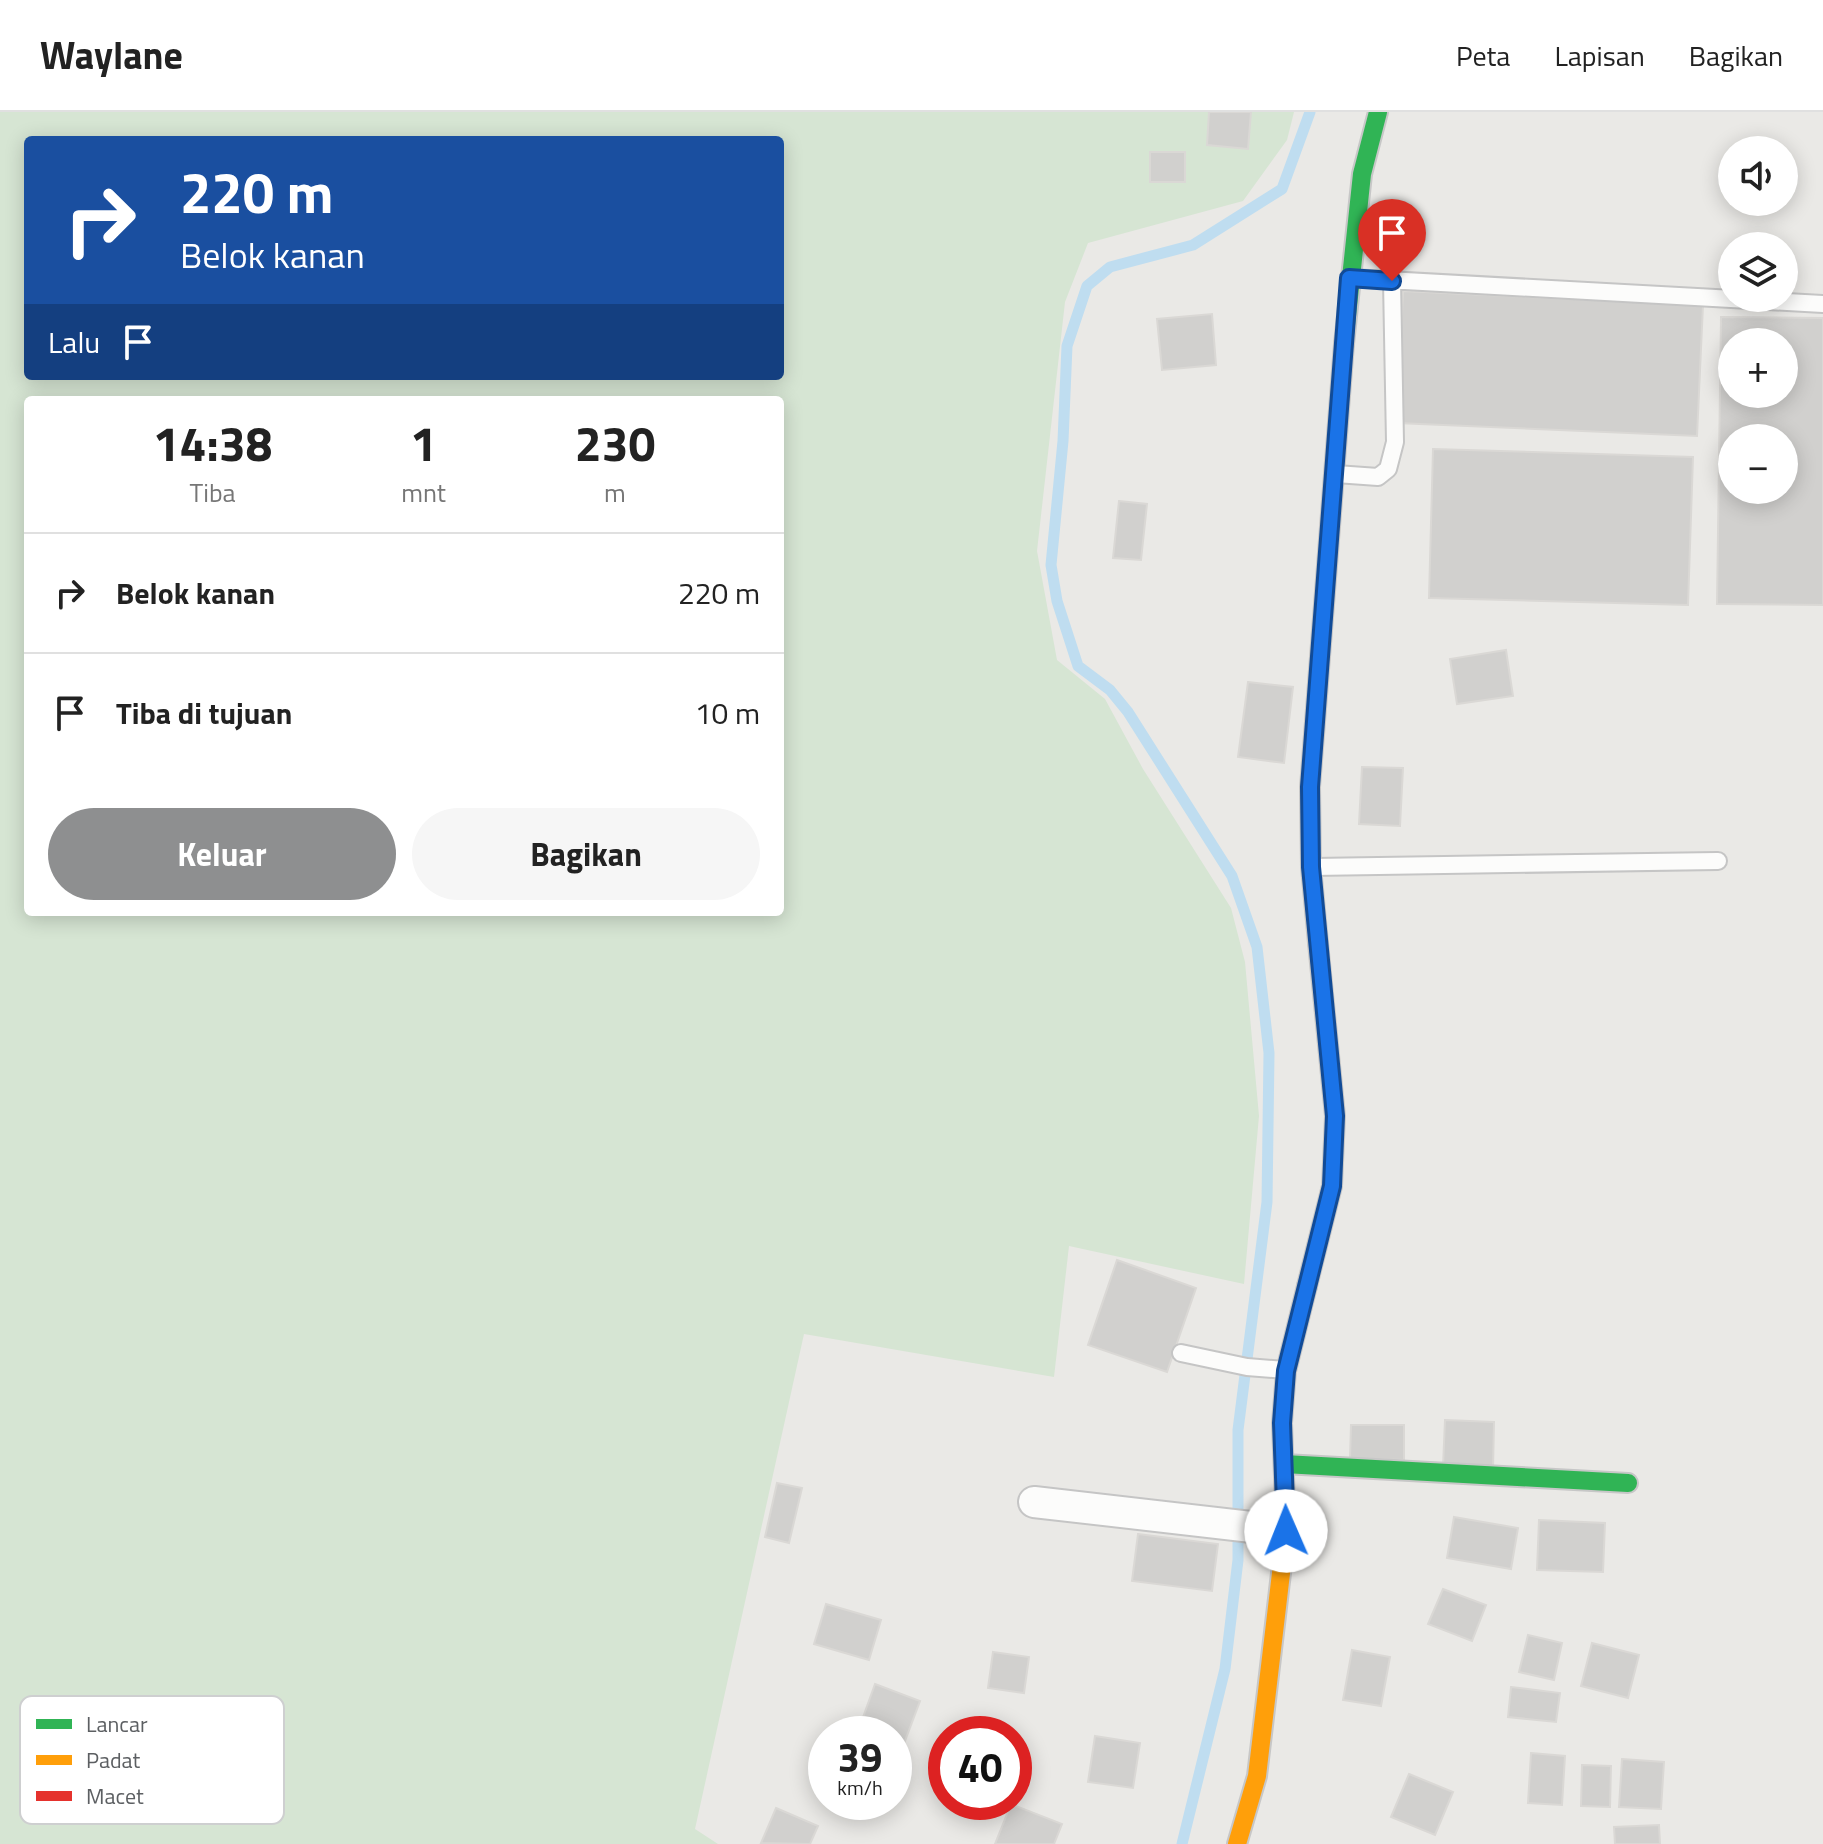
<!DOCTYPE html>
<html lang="id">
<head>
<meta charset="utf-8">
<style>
	:root { --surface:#fff; --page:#f6f6f6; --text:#222; --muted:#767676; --line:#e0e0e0; --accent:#8e8f90 }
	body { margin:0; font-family:"Titillium Web",sans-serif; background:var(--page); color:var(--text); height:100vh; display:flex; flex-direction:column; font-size:30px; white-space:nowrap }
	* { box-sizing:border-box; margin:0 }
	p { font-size:26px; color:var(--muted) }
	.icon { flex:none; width:44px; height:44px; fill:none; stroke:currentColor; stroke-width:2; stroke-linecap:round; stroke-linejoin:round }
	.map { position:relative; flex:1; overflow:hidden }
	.panel { position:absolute; left:24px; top:284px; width:760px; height:520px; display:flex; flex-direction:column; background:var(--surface); border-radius:8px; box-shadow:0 4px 20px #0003 }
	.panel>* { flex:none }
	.top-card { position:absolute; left:24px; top:24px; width:760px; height:244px; border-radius:8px; box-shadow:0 4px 20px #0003; background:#1a4fa0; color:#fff; overflow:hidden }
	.controls { position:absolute; left:1718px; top:24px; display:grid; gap:16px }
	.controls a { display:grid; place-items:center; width:80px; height:80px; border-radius:50%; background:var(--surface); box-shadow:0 4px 20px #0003; font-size:40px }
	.speed { position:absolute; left:808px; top:1604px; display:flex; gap:16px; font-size:40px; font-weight:700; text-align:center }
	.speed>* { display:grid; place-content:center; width:104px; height:104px; border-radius:50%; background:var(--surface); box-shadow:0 4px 20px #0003; line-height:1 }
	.speed small { font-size:20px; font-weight:400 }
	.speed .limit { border:12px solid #d22; background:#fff; color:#111 }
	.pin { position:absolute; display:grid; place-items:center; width:68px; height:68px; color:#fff; margin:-82px -34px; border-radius:50% 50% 50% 0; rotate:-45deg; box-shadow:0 0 8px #0007 }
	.pin .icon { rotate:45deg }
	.me { position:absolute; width:88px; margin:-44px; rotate:359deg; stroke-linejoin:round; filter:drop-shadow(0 0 6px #0008) }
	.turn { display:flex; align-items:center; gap:28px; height:168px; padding:0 24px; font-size:36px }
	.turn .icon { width:104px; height:104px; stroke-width:2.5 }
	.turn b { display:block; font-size:56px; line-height:68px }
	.then { display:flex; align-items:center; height:76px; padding:0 24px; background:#0003; gap:16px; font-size:30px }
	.eta { display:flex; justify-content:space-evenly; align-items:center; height:136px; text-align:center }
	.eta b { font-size:48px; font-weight:700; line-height:56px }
	.action { display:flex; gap:16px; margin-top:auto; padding:16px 24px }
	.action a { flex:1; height:92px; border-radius:48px; background:var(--accent); color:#fff; font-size:32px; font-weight:700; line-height:92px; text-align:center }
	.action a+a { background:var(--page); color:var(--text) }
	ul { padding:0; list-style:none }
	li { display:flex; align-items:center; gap:24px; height:120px; padding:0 24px; border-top:2px solid var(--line) }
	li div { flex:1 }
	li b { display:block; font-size:30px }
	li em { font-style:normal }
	header { display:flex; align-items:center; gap:48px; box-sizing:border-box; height:112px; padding:0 40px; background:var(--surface); border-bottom:2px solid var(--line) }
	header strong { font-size:38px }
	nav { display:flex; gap:44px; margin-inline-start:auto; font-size:28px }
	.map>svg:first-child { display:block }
	.green { fill:#d6e5d3; fill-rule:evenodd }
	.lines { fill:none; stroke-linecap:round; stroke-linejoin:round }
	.stream { stroke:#bfddf0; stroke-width:11 }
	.building { fill:#d1d0ce; stroke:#dad8d5; stroke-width:2; fill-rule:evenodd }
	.lane-casing { stroke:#c5c5c5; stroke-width:20 }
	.street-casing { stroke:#c5c5c5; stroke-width:34 }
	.fast-casing { stroke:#c7c7c7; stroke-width:22 }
	.slow-casing { stroke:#c7c7c7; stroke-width:22 }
	.jam-casing { stroke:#c7c7c7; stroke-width:22 }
	.lane { stroke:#fcfcfb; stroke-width:16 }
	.street { stroke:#fcfcfb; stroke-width:30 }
	.fast { stroke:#30b455; stroke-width:18 }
	.slow { stroke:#ff9f0a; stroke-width:18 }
	.jam { stroke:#e5322d; stroke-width:18 }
	.route-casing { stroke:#114b97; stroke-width:20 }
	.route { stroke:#1a73e8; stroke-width:14 }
	.key { fill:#fff; stroke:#cecfd0; stroke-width:2 }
	.key-label { font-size:22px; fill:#5c5f62 }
</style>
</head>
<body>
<header>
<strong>Waylane</strong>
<nav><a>Peta</a><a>Lapisan</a><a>Bagikan</a></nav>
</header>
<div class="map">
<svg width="1823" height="1732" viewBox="0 0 1823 1732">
	<rect width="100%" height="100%" fill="#eae9e6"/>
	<path class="green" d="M0,0H1294L1287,28L1243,89L1088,131L1065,190L1037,439L1057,548L1105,587L1143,657L1231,796L1245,850L1259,1004L1244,1172L1069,1134L1054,1265L804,1222L695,1717L718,1732H0ZM28,28H780V264H28ZM28,288H780V800H28Z"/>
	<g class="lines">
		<path class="stream" d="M1182,1732L1225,1557L1238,1448V1318L1267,1090L1269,941L1257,835L1232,764L1128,600L1110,578L1078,554L1057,489L1051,453L1063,329L1067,234L1087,174L1110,155L1193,133L1282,77L1310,0"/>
	</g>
	<path class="building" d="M1209,0H1251L1248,37L1207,33Z
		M1150,40H1185V70H1150Z
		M1403,179L1703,193L1697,324L1397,311Z
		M1212,202L1216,253L1162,258L1157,207Z
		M1721,205L1823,206V493L1717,492ZM1732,230H1784V282H1732ZM1732,326H1784V378H1732Z
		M1433,337L1693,345L1688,493L1429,486Z
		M1119,389L1147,392L1141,448L1113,446Z
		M1506,538L1513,584L1457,592L1450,547Z
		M1248,570L1293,575L1284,651L1238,645Z
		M1362,655L1403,656L1400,714L1359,712Z
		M1117,1148L1196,1176L1167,1260L1088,1233Z
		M1445,1308L1494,1310L1493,1357L1443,1355Z
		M1351,1313H1404V1348L1350,1347Z
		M777,1371L802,1376L789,1431L765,1425Z
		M1454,1405L1518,1416L1511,1457L1447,1446Z
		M1539,1408L1605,1411L1603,1460L1537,1458Z
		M1138,1422L1218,1432L1212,1479L1132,1469Z
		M1443,1477L1486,1493L1472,1529L1428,1512Z
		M826,1492L881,1508L869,1548L814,1532Z
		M1528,1523L1562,1531L1554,1568L1519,1560Z
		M1592,1531L1639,1543L1628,1586L1581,1574Z
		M1352,1538L1390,1545L1381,1594L1343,1588Z
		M993,1540L1029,1545L1024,1581L988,1576Z
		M875,1572L920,1589L899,1645L894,1643V1622H857Z
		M1511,1575L1560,1581L1556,1610L1508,1605Z
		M1095,1624L1140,1631L1133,1676L1088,1670Z
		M1531,1641L1565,1644L1562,1693L1528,1691Z
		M1622,1647L1664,1650L1661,1697L1619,1695Z
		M1582,1653L1611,1654L1610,1695L1581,1694Z
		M1409,1662L1453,1680L1435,1723L1391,1705Z
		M1011,1692L1062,1712L1054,1732H995Z
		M776,1696L818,1714L810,1732L761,1731Z
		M1659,1713L1660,1732H1615L1614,1715Z"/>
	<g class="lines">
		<g class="lane-casing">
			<path id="lane" d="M1351,166L1823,192
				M1336,362L1378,365L1388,357L1395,330L1392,169
				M1313,755L1718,749
				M1181,1241L1247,1255L1285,1258"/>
		</g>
		<g class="street-casing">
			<path id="street" d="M1034,1390L1286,1419"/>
		</g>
		<g class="fast-casing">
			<path id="fast" d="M1344,232L1362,62L1378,0
				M1284,1352L1628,1371"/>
		</g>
		<g class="slow-casing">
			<path id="slow" d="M1318,831L1311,755L1310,675L1344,232
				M1237,1732L1257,1664L1286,1419L1282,1311L1286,1259L1307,1174"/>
		</g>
		<g class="jam-casing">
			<path id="jam" d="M1307,1174L1332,1074L1335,1004L1318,831"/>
		</g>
		<use href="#lane" class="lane"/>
		<use href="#street" class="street"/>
		<use href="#fast" class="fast"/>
		<use href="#slow" class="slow"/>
		<use href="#jam" class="jam"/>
	</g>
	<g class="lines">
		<g class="route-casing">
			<path id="route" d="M1286,1419L1282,1311L1286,1259L1332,1074L1335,1004L1311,755L1310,675L1349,166L1392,169"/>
		</g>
		<use href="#route" class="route"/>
	</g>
	<rect x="20" y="1584" width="264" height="128" rx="12" class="key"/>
	<rect x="36" y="1607" width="36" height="10" fill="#30b455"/>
	<rect x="36" y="1643" width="36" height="10" fill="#ff9f0a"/>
	<rect x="36" y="1679" width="36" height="10" fill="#e5322d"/>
	<g class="key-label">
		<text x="86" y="1620">Lancar</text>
		<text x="86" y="1656">Padat</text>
		<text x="86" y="1692">Macet</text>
	</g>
</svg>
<div class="controls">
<a><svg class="icon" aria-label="sound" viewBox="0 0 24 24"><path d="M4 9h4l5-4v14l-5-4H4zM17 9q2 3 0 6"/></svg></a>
<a><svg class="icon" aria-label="layers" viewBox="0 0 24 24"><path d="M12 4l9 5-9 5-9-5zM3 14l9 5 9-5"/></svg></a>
<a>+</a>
<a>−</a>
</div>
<div class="speed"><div>39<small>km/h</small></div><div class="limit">40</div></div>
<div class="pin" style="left:1392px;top:169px;background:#d93025"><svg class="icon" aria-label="arrive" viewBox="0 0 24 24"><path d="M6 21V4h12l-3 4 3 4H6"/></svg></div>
<svg class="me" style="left:1286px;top:1419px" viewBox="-20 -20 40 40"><circle r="19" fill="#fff"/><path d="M0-13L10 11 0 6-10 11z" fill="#1a73e8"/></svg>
<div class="top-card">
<div class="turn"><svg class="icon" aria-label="right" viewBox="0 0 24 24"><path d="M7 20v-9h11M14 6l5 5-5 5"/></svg><div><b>220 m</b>Belok kanan</div></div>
<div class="then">Lalu<svg class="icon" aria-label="arrive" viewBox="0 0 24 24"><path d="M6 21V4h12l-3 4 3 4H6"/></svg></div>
</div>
<section class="panel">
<div class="eta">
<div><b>14:38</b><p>Tiba</p></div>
<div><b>1</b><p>mnt</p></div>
<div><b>230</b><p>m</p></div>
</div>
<ul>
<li><svg class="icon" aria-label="right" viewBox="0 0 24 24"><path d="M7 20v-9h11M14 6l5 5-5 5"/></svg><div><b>Belok kanan</b></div><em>220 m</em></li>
<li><svg class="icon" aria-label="arrive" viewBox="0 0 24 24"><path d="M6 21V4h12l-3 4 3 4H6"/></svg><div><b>Tiba di tujuan</b></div><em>10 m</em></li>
</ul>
<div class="action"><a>Keluar</a><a>Bagikan</a></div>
</section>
</div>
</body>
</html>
